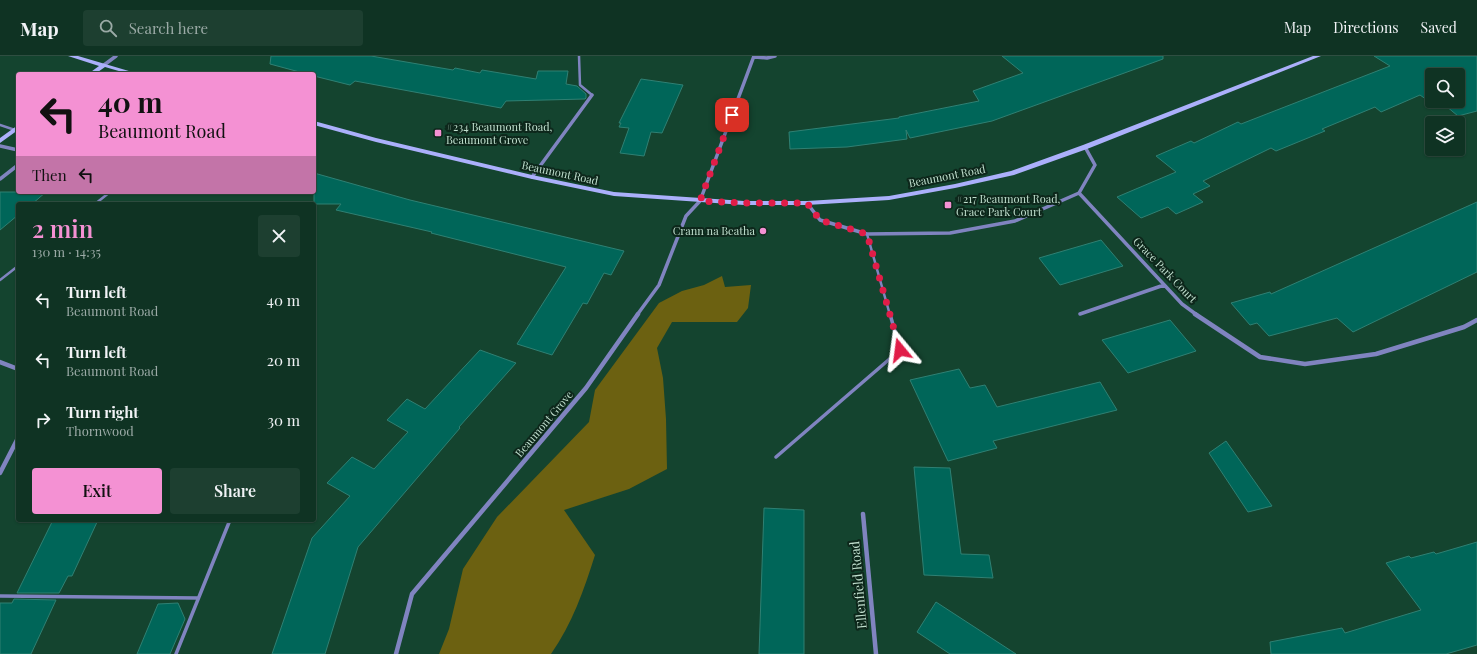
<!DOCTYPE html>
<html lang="en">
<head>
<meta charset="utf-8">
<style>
	:root { --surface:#0f3323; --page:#1d3f30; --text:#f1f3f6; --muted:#9baaa6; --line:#2f4e41; --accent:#f491d3 }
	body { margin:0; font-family:"Playfair Display",serif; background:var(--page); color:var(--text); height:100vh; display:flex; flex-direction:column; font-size:15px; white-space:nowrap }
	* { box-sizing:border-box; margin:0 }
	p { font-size:13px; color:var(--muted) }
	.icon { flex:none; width:22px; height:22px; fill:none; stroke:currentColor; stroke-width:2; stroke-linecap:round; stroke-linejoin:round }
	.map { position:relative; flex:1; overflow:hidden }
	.drawer { position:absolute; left:16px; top:146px; width:300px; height:320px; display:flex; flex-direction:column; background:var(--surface); border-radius:4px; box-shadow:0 1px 3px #0004,0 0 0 1px var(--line) }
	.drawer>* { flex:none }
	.guide { position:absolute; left:16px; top:16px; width:300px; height:122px; border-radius:4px; box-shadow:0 1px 3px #0004,0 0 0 1px var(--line); background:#f491d3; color:#111; overflow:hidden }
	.buttons { position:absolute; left:1425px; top:12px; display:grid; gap:8px }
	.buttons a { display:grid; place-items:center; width:40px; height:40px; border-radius:4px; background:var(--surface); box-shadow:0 1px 3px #0004,0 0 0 1px var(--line); font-size:20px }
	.pin { position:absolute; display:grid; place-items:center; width:34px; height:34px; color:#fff; margin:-17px; border-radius:8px; box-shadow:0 2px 6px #0006 }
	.me { position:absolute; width:44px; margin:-22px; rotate:344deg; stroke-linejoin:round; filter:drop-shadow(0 0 3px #0008) }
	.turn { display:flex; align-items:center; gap:14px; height:84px; padding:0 16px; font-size:18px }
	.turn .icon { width:52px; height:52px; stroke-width:2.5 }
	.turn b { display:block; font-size:28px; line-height:34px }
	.then { display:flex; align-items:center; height:38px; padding:0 16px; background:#0003; gap:8px; font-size:15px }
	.round { display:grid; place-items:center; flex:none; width:42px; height:42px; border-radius:4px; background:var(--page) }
	.headline { display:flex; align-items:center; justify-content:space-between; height:68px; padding:0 16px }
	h1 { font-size:24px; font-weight:600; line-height:30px; color:var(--accent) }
	.cta { display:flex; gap:8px; margin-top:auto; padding:8px 16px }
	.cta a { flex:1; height:46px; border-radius:4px; background:var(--accent); color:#111; font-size:16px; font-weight:600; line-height:46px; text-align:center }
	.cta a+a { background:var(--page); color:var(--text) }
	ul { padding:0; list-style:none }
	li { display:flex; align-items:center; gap:12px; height:60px; padding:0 16px }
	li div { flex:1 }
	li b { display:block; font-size:15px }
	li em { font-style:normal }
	header { display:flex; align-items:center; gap:24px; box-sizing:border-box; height:56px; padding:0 20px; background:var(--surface); border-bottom:1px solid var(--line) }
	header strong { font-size:19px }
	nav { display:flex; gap:22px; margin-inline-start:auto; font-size:14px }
	.search { width:280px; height:36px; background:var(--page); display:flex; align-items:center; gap:10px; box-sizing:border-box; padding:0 14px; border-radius:4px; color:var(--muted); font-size:15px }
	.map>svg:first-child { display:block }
	.green { fill:#6c6111 }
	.building { fill:#006659; stroke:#2f8073 }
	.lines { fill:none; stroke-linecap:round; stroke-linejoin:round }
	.lane-far1 { stroke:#8084c0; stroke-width:2.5 }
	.lane { stroke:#8084c0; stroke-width:3.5 }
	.street-far1 { stroke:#8084c0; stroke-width:3.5 }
	.street { stroke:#8084c0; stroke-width:4.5 }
	.secondary { fill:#abb0fb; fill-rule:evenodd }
	.route { stroke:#e11d48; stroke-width:7; stroke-dasharray:0 12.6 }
	.poi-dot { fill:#f491d3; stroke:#0d271b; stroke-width:1.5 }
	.labels { text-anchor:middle; stroke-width:4; stroke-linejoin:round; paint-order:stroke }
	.poi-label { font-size:11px; fill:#c0dfce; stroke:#0d271b; text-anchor:start }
	.street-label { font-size:11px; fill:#c0dfce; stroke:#0d271b }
	.near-street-label { font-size:13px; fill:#c0dfce; stroke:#0d271b }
</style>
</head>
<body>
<header>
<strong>Map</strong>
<div class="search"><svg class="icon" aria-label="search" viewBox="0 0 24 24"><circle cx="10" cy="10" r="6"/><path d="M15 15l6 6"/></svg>Search here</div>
<nav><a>Map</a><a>Directions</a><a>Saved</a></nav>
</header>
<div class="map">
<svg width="1477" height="598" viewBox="0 0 1477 598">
	<rect width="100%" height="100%" fill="#14442f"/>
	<path class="green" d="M722,220L725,231L751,229L748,252L737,266H672L657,292L663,322L666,363L667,413L629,433L564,454L595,499C584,534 572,568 551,598H439L449,573L463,513L497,461L589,366L595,334L659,247L682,235L704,229Z"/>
	<path class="building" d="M271,0H371L453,14L455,12L480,17L482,14L536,23L538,15H568L566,28L577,30L586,38V42L585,43L506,45L501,52L355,25L350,29L314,20V18H307L270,8Z
		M1002,0H1163V3L992,65L910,82L906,74L907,83L847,91L790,93L789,76L899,62V61L979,45L973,35L1023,17Z
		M1374,0H1477V55L1458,60L1440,45H1458V19H1432V45H1435L1430,46L1420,39L1381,56L1375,51L1322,73L1325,75L1276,95L1271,92L1203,125L1210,130L1193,138L1203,146L1176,158L1168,151L1141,162L1117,141L1176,116L1156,100L1191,85L1194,87L1238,66L1241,68L1390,10Z
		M641,23L683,29L662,77L651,76L644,100L620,97L629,72L619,71L621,67H619Z
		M314,117L410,144L624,195L611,219L604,217L587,248L583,247L552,299L517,288L566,211L431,177L432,176L336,154L341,148H314Z
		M0,136H46L32,148H18V159L0,174Z
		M1477,146V216L1353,276L1337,262L1269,280L1257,267L1250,269L1231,247L1270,236L1271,238Z
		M1101,184L1123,210L1060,229L1039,202Z
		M1170,264L1196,295L1128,317L1102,284Z
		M480,294L516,307L459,371L460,372L358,491L325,598H272L312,482L350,440L327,427L352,401L374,413L408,376L387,364L407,343L425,353Z
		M959,313L970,332L985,329L997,351L1100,326L1117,354L993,385L997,392L948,405L910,324Z
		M1226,385L1272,450L1248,456L1209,397Z
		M914,411L950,412L961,498L989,499L993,522L924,519Z
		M764,452L804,454V598H759Z
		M53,464H98L72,520H68L59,537H17Z
		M1477,486V589L1446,598H1271L1270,586L1342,572L1345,577L1421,554L1386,507L1409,500L1411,502L1434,496L1436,498Z
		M14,543L56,544L31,598H0V547H12Z
		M936,546L1016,598H950L917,576Z
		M178,547L185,563L170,598H137L158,548Z"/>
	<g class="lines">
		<path class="lane-far1" d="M579,0L580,29L592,39
			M0,69L18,75
			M95,148L110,136
			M867,178L890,259
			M0,224L18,210"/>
		<path class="lane" d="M776,401L900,294L890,258
			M0,540L198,542
			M176,598L230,464"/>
		<path class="street-far1" d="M754,1L767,2L775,0
			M104,9L116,0
			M0,90L18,94
			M532,121L592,39
			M0,123L18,109
			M1079,137L1182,248L1197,259
			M807,147L820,164L867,178L950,177L1015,165L1079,137L1095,109L1085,91
			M1080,258L1164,229
			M637,259L659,229L686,160L700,145L754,0"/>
		<path class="street" d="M1195,258L1260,301L1305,308L1376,298L1464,271L1477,264
			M0,306L18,313
			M0,417L18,382
			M863,458L876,598
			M396,598L412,538L586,332L638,258"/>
		<path class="secondary" d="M68,0H78L139,18H129L105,11L95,18H88L99,10Z
			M1313,0H1321L1087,93L1014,119L955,132L889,144L807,149H744L614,140L532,123L376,86L314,69V65L376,82L532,119L614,136L744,145H807L889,140L955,128L1011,115L1083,89Z
			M18,69V74L0,87V82Z"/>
	</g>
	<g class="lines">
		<path class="route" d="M732,59L700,145L744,147H807L820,164L867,178L900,294"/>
	</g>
	<g class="poi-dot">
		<rect x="434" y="73" width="8" height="8" rx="2"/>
		<rect x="944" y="145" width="8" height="8" rx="2"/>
		<circle cx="763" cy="175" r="4"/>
	</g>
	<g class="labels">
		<g class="poi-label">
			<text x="446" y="75">#234 Beaumont Road,<tspan x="446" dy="13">Beaumont Grove</tspan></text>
			<text x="956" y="147">#217 Beaumont Road,<tspan x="956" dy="13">Grace Park Court</tspan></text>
			<text x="755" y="179" text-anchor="end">Crann na Beatha</text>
		</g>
		<g class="street-label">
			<text transform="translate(560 117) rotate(12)" y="4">Beaumont Road</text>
			<text transform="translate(947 120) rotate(-11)" y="4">Beaumont Road</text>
			<text transform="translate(1165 214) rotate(46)" y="4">Grace Park Court</text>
			<text transform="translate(544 368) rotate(-50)" y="4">Beaumont Grove</text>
		</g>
		<g class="near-street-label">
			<text transform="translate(858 529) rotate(-95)" y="5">Ellenfield Road</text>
		</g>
	</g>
</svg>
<div class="buttons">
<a><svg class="icon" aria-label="search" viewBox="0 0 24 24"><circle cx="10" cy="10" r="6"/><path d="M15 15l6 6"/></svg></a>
<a><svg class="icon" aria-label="layers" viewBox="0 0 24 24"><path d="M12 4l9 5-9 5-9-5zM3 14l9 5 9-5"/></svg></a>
</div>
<div class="pin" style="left:732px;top:59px;background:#d93025"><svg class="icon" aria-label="arrive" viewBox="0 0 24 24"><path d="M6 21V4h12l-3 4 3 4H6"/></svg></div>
<svg class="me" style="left:900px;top:294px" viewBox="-20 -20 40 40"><path d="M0-17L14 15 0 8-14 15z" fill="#e11d48" stroke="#fff" stroke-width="4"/></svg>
<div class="guide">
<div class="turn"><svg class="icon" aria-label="left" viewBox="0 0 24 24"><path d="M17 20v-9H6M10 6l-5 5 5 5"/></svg><div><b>40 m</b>Beaumont Road</div></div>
<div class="then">Then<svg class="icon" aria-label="left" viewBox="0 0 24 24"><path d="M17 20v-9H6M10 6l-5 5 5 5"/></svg></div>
</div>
<section class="drawer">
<div class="headline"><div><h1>2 min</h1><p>130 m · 14:35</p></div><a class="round"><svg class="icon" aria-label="close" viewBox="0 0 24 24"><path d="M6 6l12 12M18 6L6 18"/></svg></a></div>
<ul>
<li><svg class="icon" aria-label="left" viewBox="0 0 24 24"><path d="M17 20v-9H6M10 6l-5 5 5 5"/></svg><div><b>Turn left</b><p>Beaumont Road</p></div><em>40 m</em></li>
<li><svg class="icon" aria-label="left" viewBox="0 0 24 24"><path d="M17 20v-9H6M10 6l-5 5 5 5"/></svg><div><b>Turn left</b><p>Beaumont Road</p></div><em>20 m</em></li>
<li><svg class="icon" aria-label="right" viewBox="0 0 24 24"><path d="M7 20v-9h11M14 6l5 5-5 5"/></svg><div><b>Turn right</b><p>Thornwood</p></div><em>30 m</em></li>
</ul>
<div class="cta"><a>Exit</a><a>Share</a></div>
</section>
</div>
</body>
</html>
